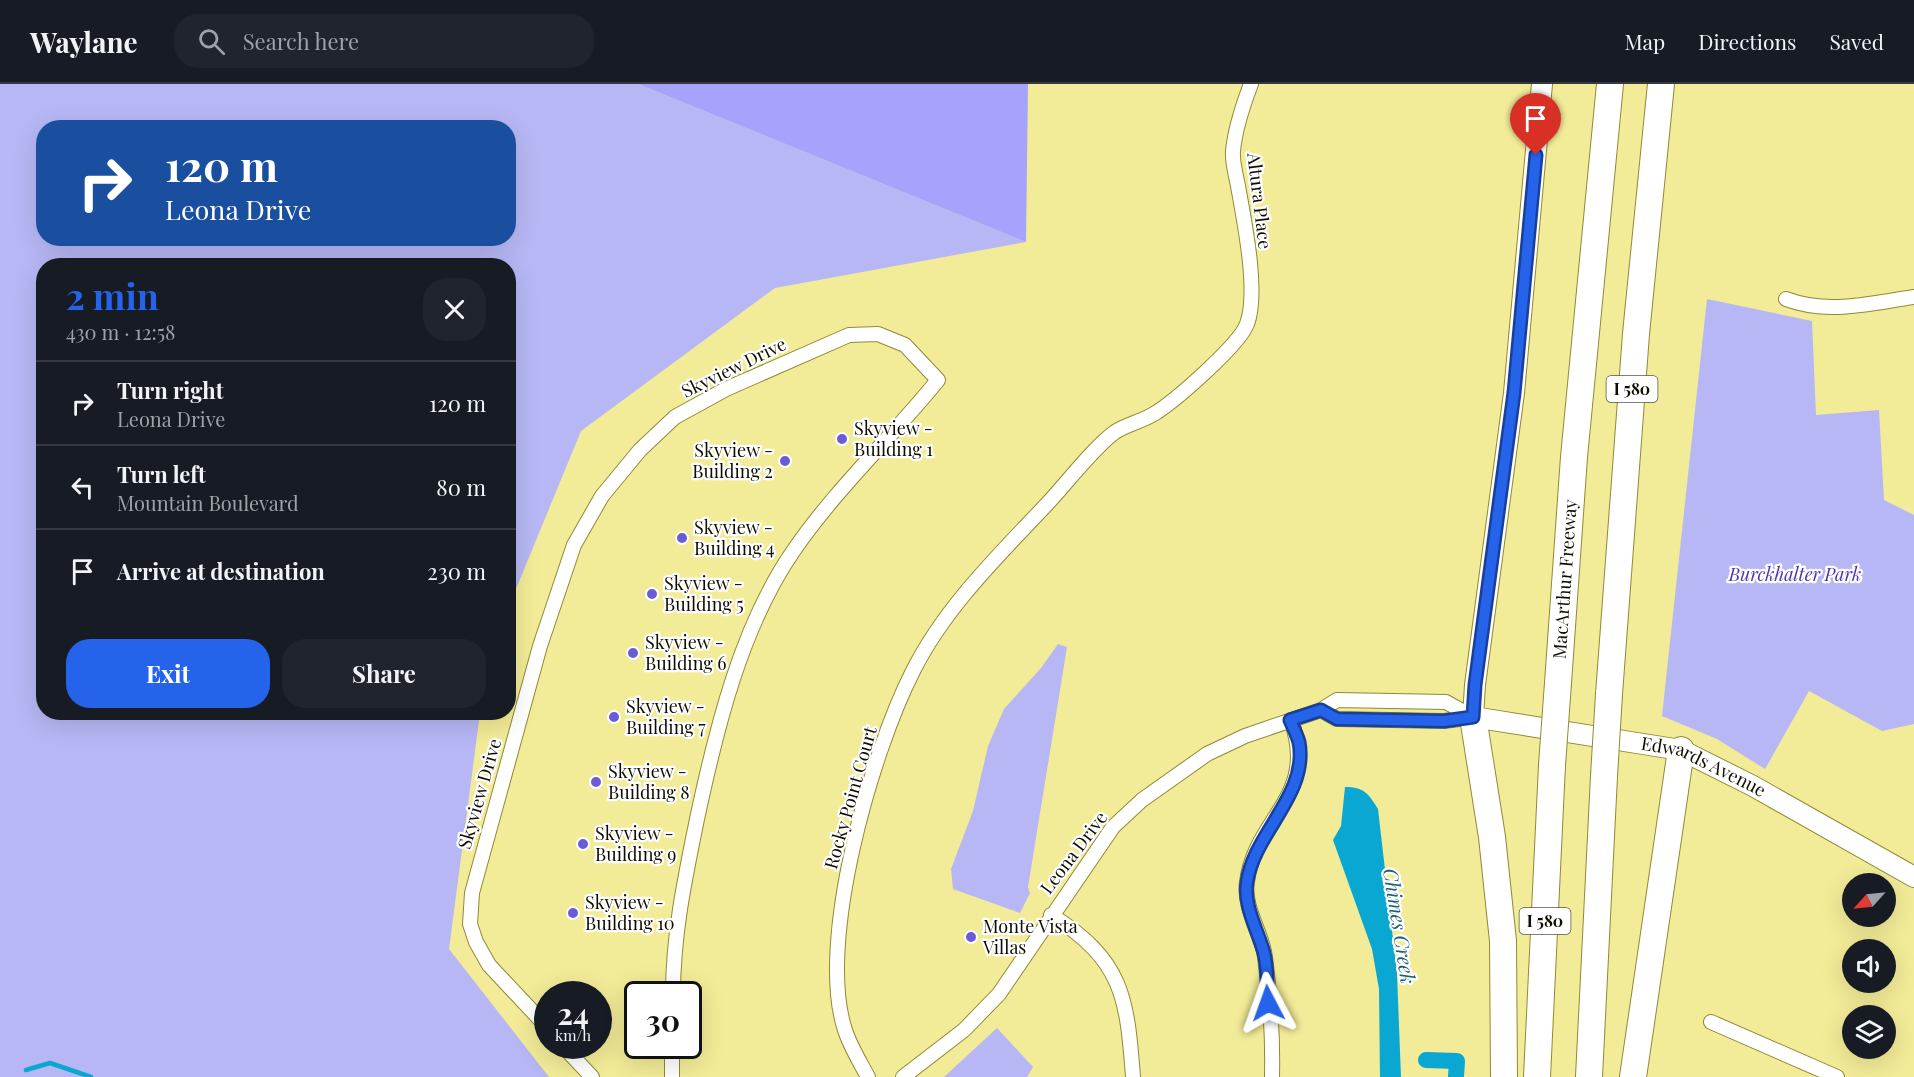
<!DOCTYPE html>
<html lang="en">
<head>
<meta charset="utf-8">
<style>
	:root { --surface:#171b24; --page:#20242c; --text:#f1f3f6; --muted:#9ea1a6; --line:#363941; --accent:#2563eb }
	body { margin:0; font-family:"Playfair Display",serif; background:var(--page); color:var(--text); height:100vh; display:flex; flex-direction:column; font-size:22px; white-space:nowrap }
	* { box-sizing:border-box; margin:0 }
	p { font-size:20px; color:var(--muted) }
	.icon { flex:none; width:33px; height:33px; fill:none; stroke:currentColor; stroke-width:2; stroke-linecap:round; stroke-linejoin:round }
	.map { position:relative; flex:1; overflow:hidden }
	.details { position:absolute; left:36px; top:174px; width:480px; height:462px; display:flex; flex-direction:column; background:var(--surface); border-radius:24px; box-shadow:0 6px 24px #0002 }
	.details>* { flex:none }
	.hud { position:absolute; left:36px; top:36px; width:480px; height:126px; border-radius:24px; box-shadow:0 6px 24px #0002; background:#1a4fa0; color:#fff; overflow:hidden }
	.needle { width:39px; rotate:243deg }
	.controls { position:absolute; left:1842px; top:789px; display:grid; gap:12px }
	.controls a { display:grid; place-items:center; width:54px; height:54px; border-radius:50%; background:var(--surface); box-shadow:0 6px 24px #0002; font-size:30px }
	.speed { position:absolute; left:534px; top:897px; display:flex; gap:12px; font-size:30px; font-weight:700; text-align:center }
	.speed>* { display:grid; place-content:center; width:78px; height:78px; border-radius:50%; background:var(--surface); box-shadow:0 6px 24px #0002; line-height:1 }
	.speed small { font-size:15px; font-weight:400 }
	.speed .limit { border:3px solid #111; border-radius:9px; background:#fff; color:#111 }
	.pin { position:absolute; display:grid; place-items:center; width:51px; height:51px; color:#fff; margin:-62px -26px; border-radius:50% 50% 50% 0; rotate:-45deg; box-shadow:0 0 6px #0007 }
	.pin .icon { rotate:45deg }
	.me { position:absolute; width:66px; margin:-33px; rotate:356deg; stroke-linejoin:round; filter:drop-shadow(0 0 4px #0008) }
	.turn { display:flex; align-items:center; gap:21px; height:126px; padding:0 30px; font-size:27px }
	.turn .icon { width:78px; height:78px; stroke-width:2.5 }
	.turn b { display:block; font-size:42px; line-height:51px }
	.round { display:grid; place-items:center; flex:none; width:63px; height:63px; border-radius:24px; background:var(--page) }
	.summary { display:flex; align-items:center; justify-content:space-between; height:102px; padding:0 30px }
	h1 { font-size:36px; font-weight:700; line-height:45px; color:var(--accent) }
	.primary-button { display:flex; gap:12px; margin-top:auto; padding:12px 30px }
	.primary-button a { flex:1; height:69px; border-radius:24px; background:var(--accent); color:#fff; font-size:24px; font-weight:700; line-height:69px; text-align:center }
	.primary-button a+a { background:var(--page); color:var(--text) }
	ul { padding:0; list-style:none }
	li { display:flex; align-items:center; gap:18px; height:84px; padding:0 30px; border-top:2px solid var(--line) }
	li div { flex:1 }
	li b { display:block; font-size:22px }
	li em { font-style:normal }
	header { display:flex; align-items:center; gap:36px; box-sizing:border-box; height:84px; padding:0 30px; background:var(--surface); border-bottom:2px solid var(--line) }
	header strong { font-size:28px }
	nav { display:flex; gap:33px; margin-inline-start:auto; font-size:21px }
	.search { width:420px; height:54px; background:var(--page); display:flex; align-items:center; gap:15px; box-sizing:border-box; padding:0 21px; border-radius:24px; color:var(--muted); font-size:22px }
	.map>svg:first-child { display:block }
	.green { fill:#b7b7f5; fill-rule:evenodd }
	.forest { fill:#a6a3fc }
	.water { fill:#09a7d1 }
	.lines { fill:none; stroke-linecap:round; stroke-linejoin:round }
	.stream { stroke:#09a7d1; stroke-width:4.5 }
	.canal { stroke:#09a7d1; stroke-width:16 }
	.minor-casing { stroke:#908935; stroke-width:16 }
	.secondary-casing { stroke:#908935; stroke-width:22 }
	.motorway-casing { stroke:#908935; stroke-width:28 }
	.minor { stroke:#fff; stroke-width:14 }
	.secondary { stroke:#fff; stroke-width:20 }
	.motorway { stroke:#fff; stroke-width:26 }
	.motorway-bridge-casing { stroke:#908935; stroke-width:28; stroke-linecap:butt }
	.motorway-bridge { stroke:#fff; stroke-width:26 }
	.route-casing { stroke:#184099; stroke-width:15 }
	.route { stroke:#2563eb; stroke-width:10 }
	.poi-dot { fill:#6b5cd5; stroke:#fff; stroke-width:2 }
	.labels { text-anchor:middle; stroke-width:4.5; stroke-linejoin:round; paint-order:stroke }
	.shield { fill:#fff; stroke:#58564c; stroke-width:1.5 }
	.shield-label { font-size:16px; font-weight:bold; fill:#100d00 }
	.street-label { font-size:18px; fill:#100d00; stroke:#fff }
	.poi-label { font-size:18px; fill:#100d00; stroke:#fff; text-anchor:start }
	.park-label { font-size:18px; font-style:italic; fill:#4c33b1; stroke:#fff }
	.water-label { font-size:20px; font-style:italic; fill:#1a5f76; stroke:#fff }
</style>
</head>
<body>
<header>
<strong>Waylane</strong>
<div class="search"><svg class="icon" aria-label="search" viewBox="0 0 24 24"><circle cx="10" cy="10" r="6"/><path d="M15 15l6 6"/></svg>Search here</div>
<nav><a>Map</a><a>Directions</a><a>Saved</a></nav>
</header>
<div class="map">
<svg width="1914" height="993" viewBox="0 0 1914 993">
	<rect width="100%" height="100%" fill="#f2eb97"/>
	<path class="green" d="M0,0H638L1026,158L775,204L581,347L509,522L508,182H44V628L480,629L449,865L549,993H0ZM44,44H508V154H44Z
		M1707,215L1812,237L1816,331L1879,326L1884,416L1914,431V640L1882,647L1809,607L1765,685L1717,655L1662,632Z
		M1058,560L1067,563L1028,803L1030,809L1020,829L953,805L951,785L973,727L988,662L1004,625L1041,584Z
		M997,944L1033,983L1027,993H944Z"/>
	<path class="forest" d="M638,0H1028L1026,158Z"/>
	<path class="water" d="M1345,703C1364,703 1369,710 1378,725L1397,890L1401,993H1380L1379,905L1372,865L1333,756L1341,742Z"/>
	<g class="lines">
		<path class="stream" d="M26,986L50,979L91,993"/>
		<path class="canal" d="M1426,976L1457,977L1456,993"/>
		<g class="minor-casing">
			<path id="minor" d="M1786,215C1828,231 1871,219 1914,213
				M1321,626L1337,635L1444,637L1473,633
				M1051,831C1123,876 1127,913 1133,993
				M1711,938L1837,993
				M548,944L489,881L476,858L470,840L472,809L540,562L574,461L602,412L640,366L675,333L726,305L849,251L878,250L905,261L938,296C891,354 836,405 794,466C741,542 716,646 697,735C685,794 673,850 673,910
				M563,962L592,993
				M672,993V962
				M868,993C860,978 850,962 845,946C816,859 872,667 913,587C945,523 999,471 1047,420C1065,401 1095,362 1115,348C1127,340 1144,337 1157,328C1177,315 1239,261 1247,240C1259,208 1244,136 1238,102C1236,91 1232,78 1233,67C1235,45 1243,21 1251,0
				M903,993L964,946L999,910L1113,743L1142,716L1207,670L1245,652L1321,626L1337,616L1446,618L1473,633
				M1272,993C1273,954 1270,912 1265,873C1262,848 1243,824 1247,798C1255,733 1319,713 1291,636"/>
		</g>
		<g class="secondary-casing">
			<g id="secondary">
				<path id="s1" d="M1542,0L1514,309L1475,601L1473,633L1681,666L1753,702L1914,793"/>
			</g>
		</g>
		<g class="motorway-casing">
			<g id="motorway">
				<path id="s2" d="M1558,599L1574,373L1610,0"/>
				<path d="M1609,610L1636,250L1661,0"/>
				<path d="M1473,633L1492,753L1503,857L1504,993"/>
				<path d="M1537,993L1552,681"/>
				<path d="M1589,993L1604,692"/>
				<path d="M1633,993L1681,666"/>
			</g>
		</g>
		<use href="#minor" class="minor"/>
		<use href="#secondary" class="secondary"/>
		<use href="#motorway" class="motorway"/>
		<g class="motorway-bridge-casing">
			<path id="motorway-bridge" d="M1552,681L1558,599
				M1604,692L1609,610"/>
		</g>
		<use href="#motorway-bridge" class="motorway-bridge"/>
	</g>
	<g class="lines">
		<g class="route-casing">
			<path id="route" d="M1268,919C1267,903 1268,884 1264,869C1258,847 1243,821 1247,798C1254,749 1309,710 1299,658C1297,651 1293,643 1290,636L1321,626L1337,635L1444,637L1473,633L1475,601L1514,309L1536,71"/>
		</g>
		<use href="#route" class="route"/>
	</g>
	<g class="poi-dot">
		<circle cx="842" cy="355" r="6"/>
		<circle cx="785" cy="377" r="6"/>
		<circle cx="682" cy="454" r="6"/>
		<circle cx="652" cy="510" r="6"/>
		<circle cx="633" cy="569" r="6"/>
		<circle cx="614" cy="633" r="6"/>
		<circle cx="596" cy="698" r="6"/>
		<circle cx="583" cy="760" r="6"/>
		<circle cx="573" cy="829" r="6"/>
		<circle cx="971" cy="853" r="6"/>
	</g>
	<g class="labels">
		<g class="shield">
			<rect x="1606.5" y="292" width="51" height="26" rx="4.5"/>
			<rect x="1519.5" y="824" width="51" height="26" rx="4.5"/>
		</g>
		<g class="shield-label">
			<text x="1632" y="311">I 580</text>
			<text x="1545" y="843">I 580</text>
		</g>
		<g class="street-label">
			<text transform="translate(1259 117) rotate(83)" y="6">Altura Place</text>
			<text transform="translate(734 284) rotate(-26)" y="6">Skyview Drive</text>
			<text dy="6" stroke="none"><textPath href="#s2" startOffset="104">MacArthur Freeway</textPath></text>
			<text dy="6" stroke="none"><textPath href="#s1" startOffset="874">Edwards Avenue</textPath></text>
			<text transform="translate(480 710) rotate(-74)" y="6">Skyview Drive</text>
			<text transform="translate(851 714) rotate(-74)" y="6">Rocky Point Court</text>
			<text transform="translate(1074 769) rotate(-53)" y="6">Leona Drive</text>
		</g>
		<g class="poi-label">
			<text x="854" y="351">Skyview -<tspan x="854" dy="21">Building 1</tspan></text>
			<text x="773" y="373" text-anchor="end">Skyview -<tspan x="773" dy="21">Building 2</tspan></text>
			<text x="694" y="450">Skyview -<tspan x="694" dy="21">Building 4</tspan></text>
			<text x="664" y="506">Skyview -<tspan x="664" dy="21">Building 5</tspan></text>
			<text x="645" y="565">Skyview -<tspan x="645" dy="21">Building 6</tspan></text>
			<text x="626" y="629">Skyview -<tspan x="626" dy="21">Building 7</tspan></text>
			<text x="608" y="694">Skyview -<tspan x="608" dy="21">Building 8</tspan></text>
			<text x="595" y="756">Skyview -<tspan x="595" dy="21">Building 9</tspan></text>
			<text x="585" y="825">Skyview -<tspan x="585" dy="21">Building 10</tspan></text>
			<text x="983" y="849">Monte Vista<tspan x="983" dy="21">Villas</tspan></text>
		</g>
		<g class="park-label">
			<text x="1795" y="497">Burckhalter Park</text>
		</g>
		<g class="water-label">
			<text transform="translate(1399 842) rotate(81)" y="7">Chimes Creek</text>
		</g>
	</g>
</svg>
<div class="controls">
<a><svg class="needle" viewBox="-14 -14 28 28"><path d="M0-13l5 13h-10z" fill="#e53935"/><path d="M0 13l5-13h-10z" fill="#9ea1a6"/></svg></a>
<a><svg class="icon" aria-label="sound" viewBox="0 0 24 24"><path d="M4 9h4l5-4v14l-5-4H4zM17 9q2 3 0 6"/></svg></a>
<a><svg class="icon" aria-label="layers" viewBox="0 0 24 24"><path d="M12 4l9 5-9 5-9-5zM3 14l9 5 9-5"/></svg></a>
</div>
<div class="speed"><div>24<small>km/h</small></div><div class="limit">30</div></div>
<div class="pin" style="left:1536px;top:71px;background:#d93025"><svg class="icon" aria-label="arrive" viewBox="0 0 24 24"><path d="M6 21V4h12l-3 4 3 4H6"/></svg></div>
<svg class="me" style="left:1268px;top:919px" viewBox="-20 -20 40 40"><path d="M0-17L14 15 0 8-14 15z" fill="#2563eb" stroke="#fff" stroke-width="4"/></svg>
<div class="hud">
<div class="turn"><svg class="icon" aria-label="right" viewBox="0 0 24 24"><path d="M7 20v-9h11M14 6l5 5-5 5"/></svg><div><b>120 m</b>Leona Drive</div></div>
</div>
<section class="details">
<div class="summary"><div><h1>2 min</h1><p>430 m · 12:58</p></div><a class="round"><svg class="icon" aria-label="close" viewBox="0 0 24 24"><path d="M6 6l12 12M18 6L6 18"/></svg></a></div>
<ul>
<li><svg class="icon" aria-label="right" viewBox="0 0 24 24"><path d="M7 20v-9h11M14 6l5 5-5 5"/></svg><div><b>Turn right</b><p>Leona Drive</p></div><em>120 m</em></li>
<li><svg class="icon" aria-label="left" viewBox="0 0 24 24"><path d="M17 20v-9H6M10 6l-5 5 5 5"/></svg><div><b>Turn left</b><p>Mountain Boulevard</p></div><em>80 m</em></li>
<li><svg class="icon" aria-label="arrive" viewBox="0 0 24 24"><path d="M6 21V4h12l-3 4 3 4H6"/></svg><div><b>Arrive at destination</b></div><em>230 m</em></li>
</ul>
<div class="primary-button"><a>Exit</a><a>Share</a></div>
</section>
</div>
</body>
</html>
